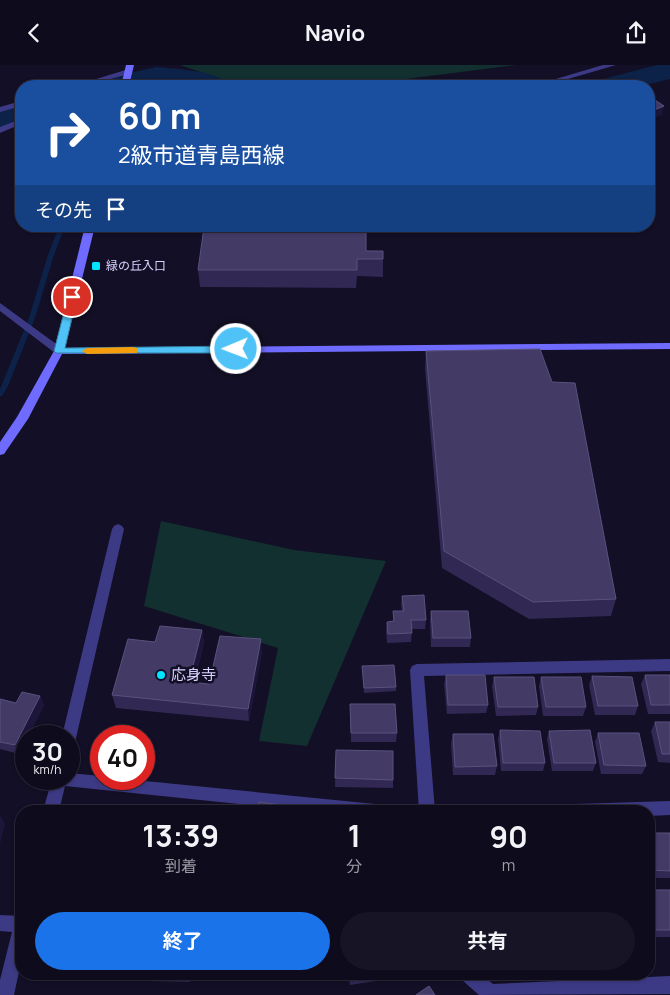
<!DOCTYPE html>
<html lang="ja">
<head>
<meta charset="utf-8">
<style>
	:root { --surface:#0e0b1c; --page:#171425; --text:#f1f3f6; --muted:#9b9ba3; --line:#2e2b3b; --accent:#1a73e8 }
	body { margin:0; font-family:Manrope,"Noto Sans JP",sans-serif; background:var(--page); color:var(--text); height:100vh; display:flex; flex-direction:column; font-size:19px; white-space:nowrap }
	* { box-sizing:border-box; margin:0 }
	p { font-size:16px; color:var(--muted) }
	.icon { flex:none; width:28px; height:28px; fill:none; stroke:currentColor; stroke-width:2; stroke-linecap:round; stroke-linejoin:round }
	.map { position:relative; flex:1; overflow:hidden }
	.drawer { position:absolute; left:15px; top:740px; width:640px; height:175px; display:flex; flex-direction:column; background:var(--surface); border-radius:20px; box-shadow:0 1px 4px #0004,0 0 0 1px var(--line) }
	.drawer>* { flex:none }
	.guide { position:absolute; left:15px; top:15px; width:640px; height:152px; border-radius:20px; box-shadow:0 1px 4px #0004,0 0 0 1px var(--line); background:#1a4fa0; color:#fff; overflow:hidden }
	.speed { position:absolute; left:15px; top:660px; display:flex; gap:10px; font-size:25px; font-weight:700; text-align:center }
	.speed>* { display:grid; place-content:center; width:65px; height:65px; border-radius:50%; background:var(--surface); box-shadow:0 1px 4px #0004,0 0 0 1px var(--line); line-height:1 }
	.speed small { font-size:12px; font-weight:400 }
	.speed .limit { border:8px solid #d22; background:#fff; color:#111 }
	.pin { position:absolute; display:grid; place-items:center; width:42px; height:42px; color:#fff; margin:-21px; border:2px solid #fff; border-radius:50%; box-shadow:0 1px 5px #0007 }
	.me { position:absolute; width:55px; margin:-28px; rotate:269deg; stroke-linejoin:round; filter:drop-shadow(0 0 4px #0008) }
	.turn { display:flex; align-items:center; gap:18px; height:105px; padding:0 20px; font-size:22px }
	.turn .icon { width:65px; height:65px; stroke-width:2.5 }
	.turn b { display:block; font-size:35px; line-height:42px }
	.then { display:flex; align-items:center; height:48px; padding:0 20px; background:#0003; gap:10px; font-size:19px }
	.eta { display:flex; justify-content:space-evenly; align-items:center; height:85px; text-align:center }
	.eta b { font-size:30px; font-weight:700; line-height:35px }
	.primary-button { display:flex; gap:10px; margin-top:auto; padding:10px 20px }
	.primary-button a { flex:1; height:58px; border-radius:30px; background:var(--accent); color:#fff; font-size:20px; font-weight:700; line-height:58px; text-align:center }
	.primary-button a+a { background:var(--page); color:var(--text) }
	header { display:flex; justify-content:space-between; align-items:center; height:65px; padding:0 20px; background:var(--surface); font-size:22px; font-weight:700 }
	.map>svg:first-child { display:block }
	.green { fill:#12302f }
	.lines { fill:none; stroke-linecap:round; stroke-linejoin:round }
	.stream { fill:#0c2248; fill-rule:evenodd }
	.river { fill:#0c2248; fill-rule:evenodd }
	.street { fill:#3d3a85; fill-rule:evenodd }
	.secondary { fill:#6f6bff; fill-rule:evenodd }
	.wall { fill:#312854 }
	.shaded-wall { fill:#1d163a }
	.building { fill:#433a66; stroke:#5a527e }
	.route { fill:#4fc3f7; stroke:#337fa1 }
	.slow { fill:#f59e0b }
	.poi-dot { fill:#00e5ff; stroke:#130f26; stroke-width:2 }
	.labels { text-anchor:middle; stroke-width:5; stroke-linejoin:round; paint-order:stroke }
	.far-poi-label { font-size:12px; fill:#d9d4ff; stroke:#130f26; text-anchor:start }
	.poi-label { font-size:15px; fill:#d9d4ff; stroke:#130f26; text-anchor:start }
</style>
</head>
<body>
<header><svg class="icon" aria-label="back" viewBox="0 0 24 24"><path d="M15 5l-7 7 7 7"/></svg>Navio<svg class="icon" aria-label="share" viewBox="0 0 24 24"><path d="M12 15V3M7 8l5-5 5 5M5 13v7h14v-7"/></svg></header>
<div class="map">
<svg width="670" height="930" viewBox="0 0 670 930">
	<rect width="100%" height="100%" fill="#130f26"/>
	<path class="green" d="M180,0H516L351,21H241Z
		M161,456L294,485L386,496L307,681L259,676L278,583L144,541Z"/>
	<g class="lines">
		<path class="stream" d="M59,161H65L53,193L35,253L8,321L2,331H0V324L29,253L47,193Z"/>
		<path class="river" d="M657,0H670V14L641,21H595L599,15Z
			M156,2C175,4 219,5 230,21H177L156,18L144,21H96L100,15Z
			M21,37V57L0,65V45Z"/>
		<path class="street" d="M603,0H616L544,21H532Z
			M129,4H132V8L85,21H73Z
			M21,36V41L0,47V42Z
			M21,54V59L0,68V62Z
			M0,238L63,284L64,286L63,288H55L0,246Z
			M118,459L122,461L124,464L76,673L74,678L69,679V671H62L112,464L114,461Z
			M670,594V606L424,611L435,746H419L410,605L412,601L417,599Z
			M69,708L101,711V714H125L375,739L380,741L383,746H307L65,721L59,746H43L52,714H69Z
			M670,736V750L649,751V746H567L570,741L575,739Z
			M0,850L21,851V897L14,930H0V915L12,867L0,866Z
			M459,909H481L493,919L670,911V929L479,930L462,915Z"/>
		<path class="secondary" d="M126,0H134L129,21H121Z
			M85,161H95L65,283L670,278V284L62,289L28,354L4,389L0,390V377L17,352L54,286Z"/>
	</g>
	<path class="wall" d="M366,186L383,194V212L357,211L356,223L200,222L198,205Z
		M426,286L616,534L611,551L529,554L442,503L425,304Z
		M402,531L426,555L425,564H412L411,577L387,578L386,566L387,557H393V546H402L401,540Z
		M431,546L471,573L470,582H431L430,555Z
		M202,565L204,578L194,618L209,619L262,587L249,656L116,643L112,630L155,577Z
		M362,601L396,622V626L364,628Z
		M446,610L488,640L486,648L447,649L444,619Z
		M645,610H670V649H648L641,619Z
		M592,611L638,641L635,650H595L589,620Z
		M494,612L538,642L536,650L496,651L492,621Z
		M541,612L586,642L583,651H543L539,621Z
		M40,631L44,640L28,671H26V675L19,689L0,684V634L16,638Z
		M350,648L397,668L396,677H351Z
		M655,657H670V698L658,697L651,666Z
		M500,665L545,698L543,706H501L498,674Z
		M549,666L596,698L593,706H552L547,674Z
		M598,668L646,701L642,709H601L595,677Z
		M453,669L497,701L495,710H453L451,678Z
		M336,685L393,715V723L335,722Z
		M649,768H670V813H649Z
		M649,825H670V872H649Z
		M38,909H82L81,916L42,915Z
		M87,909H137V913L88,912Z
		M149,909H191L190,917L151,916Z
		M348,909H396L395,913L350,920Z"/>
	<path class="shaded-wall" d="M664,41L662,50L649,55V47Z
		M202,565L204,578L191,630L189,617Z
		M261,574L262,587L249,656L248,644Z
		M40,631L44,640L28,671H26V675L19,689L15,680Z
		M1,751L5,759L0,779V753Z
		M77,909H82L81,916Z
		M188,909H191L190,917L188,910Z"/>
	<path class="building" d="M166,15L177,19L183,15L198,21H154Z
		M649,31L664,41L649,47Z
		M204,162L366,163V186H383V194H357V205H198Z
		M540,284L552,317L575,318L616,534L533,537L444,486L426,286Z
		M424,530L426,555H411L412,568L388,569L387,557L394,556L393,546H404L402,531Z
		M431,546H468L471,573H433Z
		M160,561L202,565L189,617L209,619L220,571L261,574L248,644L112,630L128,574L155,577Z
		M394,600L396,622L364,623L362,601Z
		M446,610H485L488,640H448Z
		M645,610H670V640H651Z
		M592,611L632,612L638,641H598Z
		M494,612H534L538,642H498Z
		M541,612H581L586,642H546Z
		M22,627L40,631L15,680L0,677V634L16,638Z
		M350,639H395L397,668H351Z
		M655,657H670V689H662Z
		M500,665L540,666L545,698H503Z
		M590,665L596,698H554L549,666Z
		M598,668H639L646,701L604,700Z
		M453,669H493L497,701L455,702Z
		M336,685L393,686V715L335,713Z
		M259,737L312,744V746H257Z
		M649,768H670V806L649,805Z
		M649,825H670V865H651L649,855Z
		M149,909H188V910Z
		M349,909H378L350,913Z
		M429,921L435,930H416Z"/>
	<path class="route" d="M72,230L77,232L65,283L236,281L241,284L236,288H56L54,286L68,232Z"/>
	<path class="slow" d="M133,282L137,283V288L87,289L82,286L87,283Z"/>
	<g class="poi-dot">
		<rect x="91" y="196" width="10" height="10" rx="2.5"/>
		<circle cx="161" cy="610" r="5"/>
	</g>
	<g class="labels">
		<g class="far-poi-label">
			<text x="106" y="205">緑の丘入口</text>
		</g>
		<g class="poi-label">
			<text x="171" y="615">応身寺</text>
		</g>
	</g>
</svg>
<div class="speed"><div>30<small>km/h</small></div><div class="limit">40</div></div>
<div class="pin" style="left:72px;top:232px;background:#d93025"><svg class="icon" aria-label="arrive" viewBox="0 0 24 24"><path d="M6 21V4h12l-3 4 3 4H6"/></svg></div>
<svg class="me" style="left:236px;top:284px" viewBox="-20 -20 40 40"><circle r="17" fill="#4fc3f7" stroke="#fff" stroke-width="3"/><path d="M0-11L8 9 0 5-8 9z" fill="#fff"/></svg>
<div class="guide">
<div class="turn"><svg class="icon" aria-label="right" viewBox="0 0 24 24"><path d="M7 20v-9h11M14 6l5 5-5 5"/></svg><div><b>60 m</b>2級市道青島西線</div></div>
<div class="then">その先<svg class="icon" aria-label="arrive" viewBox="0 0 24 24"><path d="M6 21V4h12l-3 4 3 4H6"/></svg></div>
</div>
<section class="drawer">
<div class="eta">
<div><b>13:39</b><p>到着</p></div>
<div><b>1</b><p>分</p></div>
<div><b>90</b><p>m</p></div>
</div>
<div class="primary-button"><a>終了</a><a>共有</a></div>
</section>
</div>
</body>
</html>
